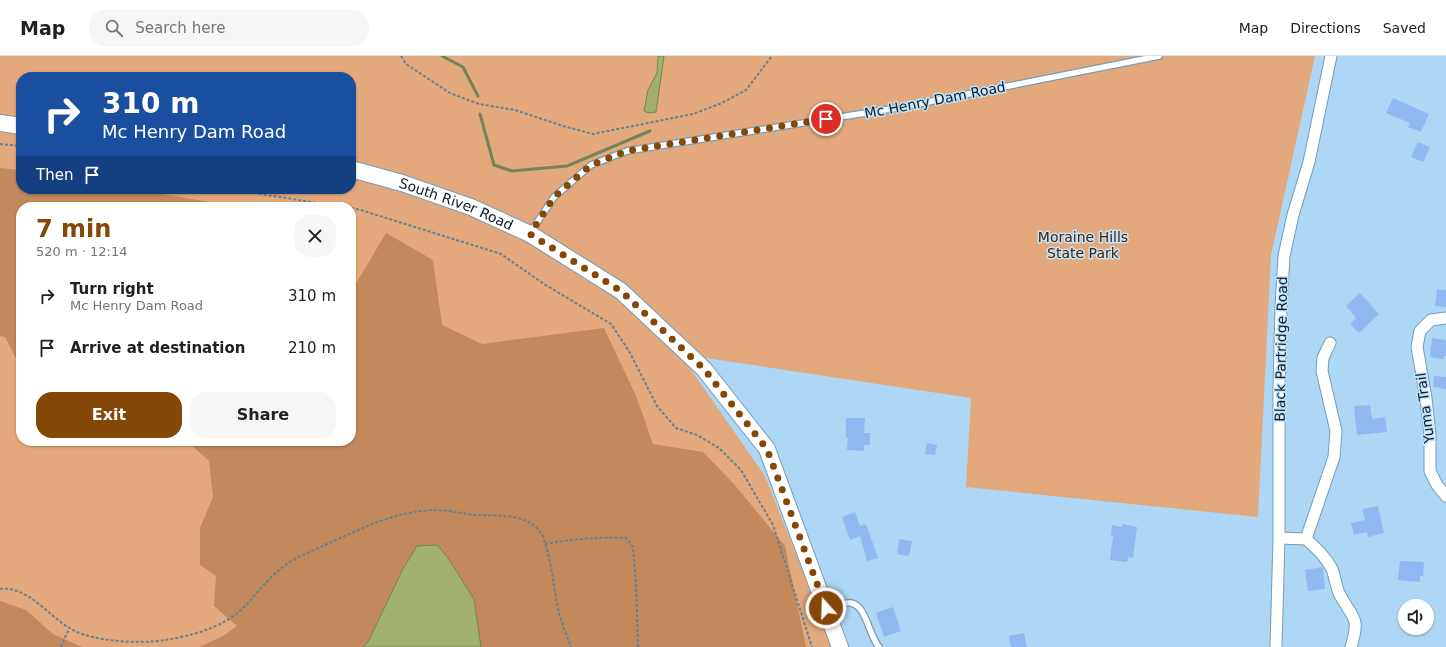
<!DOCTYPE html>
<html lang="en">
<head>
<meta charset="utf-8">
<style>
	:root { --surface:#fff; --page:#f6f6f6; --text:#202124; --muted:#757577; --line:#e0e0e0; --accent:#854705 }
	body { margin:0; font-family:"DejaVu Sans",sans-serif; background:var(--page); color:var(--text); height:100vh; display:flex; flex-direction:column; font-size:15px; white-space:nowrap }
	* { box-sizing:border-box; margin:0 }
	p { font-size:13px; color:var(--muted) }
	.icon { flex:none; width:22px; height:22px; fill:none; stroke:currentColor; stroke-width:2; stroke-linecap:round; stroke-linejoin:round }
	.map { position:relative; flex:1; overflow:hidden }
	.details { position:absolute; left:16px; top:146px; width:340px; height:244px; display:flex; flex-direction:column; background:var(--surface); border-radius:16px; box-shadow:0 1px 3px #0004 }
	.details>* { flex:none }
	.banner { position:absolute; left:16px; top:16px; width:340px; height:122px; border-radius:16px; box-shadow:0 1px 3px #0004; background:#1a4fa0; color:#fff; overflow:hidden }
	.buttons { position:absolute; left:1398px; top:543px; display:grid; gap:8px }
	.buttons a { display:grid; place-items:center; width:36px; height:36px; border-radius:50%; background:var(--surface); box-shadow:0 1px 3px #0004; font-size:20px }
	.pin { position:absolute; display:grid; place-items:center; width:34px; height:34px; color:#fff; margin:-17px; border:2px solid #fff; border-radius:50%; box-shadow:0 1px 4px #0007 }
	.me { position:absolute; width:44px; margin:-22px; rotate:340deg; stroke-linejoin:round; filter:drop-shadow(0 0 3px #0008) }
	.turn { display:flex; align-items:center; gap:14px; height:84px; padding:0 20px; font-size:18px }
	.turn .icon { width:52px; height:52px; stroke-width:2.5 }
	.turn b { display:block; font-size:28px; line-height:34px }
	.then { display:flex; align-items:center; height:38px; padding:0 20px; background:#0003; gap:8px; font-size:15px }
	.round { display:grid; place-items:center; flex:none; width:42px; height:42px; border-radius:16px; background:var(--page) }
	.overview { display:flex; align-items:center; justify-content:space-between; height:68px; padding:0 20px }
	h1 { font-size:24px; font-weight:700; line-height:30px; color:var(--accent) }
	.cta { display:flex; gap:8px; margin-top:auto; padding:8px 20px }
	.cta a { flex:1; height:46px; border-radius:16px; background:var(--accent); color:#fff; font-size:16px; font-weight:700; line-height:46px; text-align:center }
	.cta a+a { background:var(--page); color:var(--text) }
	ul { padding:0; list-style:none }
	li { display:flex; align-items:center; gap:12px; height:52px; padding:0 20px }
	li div { flex:1 }
	li b { display:block; font-size:15px }
	li em { font-style:normal }
	header { display:flex; align-items:center; gap:24px; box-sizing:border-box; height:56px; padding:0 20px; background:var(--surface); border-bottom:1px solid var(--line) }
	header strong { font-size:19px }
	nav { display:flex; gap:22px; margin-inline-start:auto; font-size:14px }
	.search { width:280px; height:36px; background:var(--page); display:flex; align-items:center; gap:10px; box-sizing:border-box; padding:0 14px; border-radius:16px; color:var(--muted); font-size:15px }
	.map>svg:first-child { display:block }
	.green { fill:#e3a97c; fill-rule:evenodd }
	.forest { fill:#c1895c }
	.water { fill:#a2b06d; stroke:#758458 }
	.lines { fill:none; stroke-linecap:round; stroke-linejoin:round }
	.stream { stroke:#758458; stroke-width:3 }
	.building { fill:#92b8f1 }
	.lane-casing { stroke:#749db9; stroke-width:8 }
	.street-casing { stroke:#749db9; stroke-width:13 }
	.secondary-casing { stroke:#749db9; stroke-width:18 }
	.path { stroke:#638195; stroke-width:2; stroke-dasharray:3 2; stroke-linecap:butt }
	.lane { stroke:#fff; stroke-width:5.5 }
	.street { stroke:#fff; stroke-width:11 }
	.secondary { stroke:#fff; stroke-width:16 }
	.route { stroke:#854705; stroke-width:7; stroke-dasharray:0 12.6 }
	.labels { text-anchor:middle; stroke-width:3; stroke-linejoin:round; paint-order:stroke }
	.street-label { font-size:14px; fill:#0d1e28; stroke:#c1e3fb }
	.park-label { font-size:14px; fill:#492300; stroke:#c1e3fb }
</style>
</head>
<body>
<header>
<strong>Map</strong>
<div class="search"><svg class="icon" aria-label="search" viewBox="0 0 24 24"><circle cx="10" cy="10" r="6"/><path d="M15 15l6 6"/></svg>Search here</div>
<nav><a>Map</a><a>Directions</a><a>Saved</a></nav>
</header>
<div class="map">
<svg width="1446" height="591" viewBox="0 0 1446 591">
	<rect width="100%" height="100%" fill="#add7f4"/>
	<path class="green" d="M0,0H1315L1271,199L1258,461L966,431L971,342L680,298L765,420L833,591H0ZM21,21H351V133H21ZM21,151H351V385H21Z"/>
	<path class="forest" d="M0,112L21,114V133H133L216,147L221,151H21V312L5,281L0,280Z
		M386,177L433,204L442,269L482,288L604,272L636,340L653,388L703,396L734,428L785,490L806,591H199L223,580L237,570L214,550L216,520L200,509V472L213,441L209,405L187,385H351V236Z
		M0,545L26,554L53,578L82,591H0Z"/>
	<path class="water" d="M658,0H664L656,56L649,57L644,55L648,34L657,17Z
		M437,489L448,502L474,543L481,591H363L368,586L403,513L417,490Z"/>
	<g class="lines">
		<path class="stream" d="M442,0L463,11L478,40
			M480,58L494,109L512,115L567,110L650,75"/>
	</g>
	<path class="building" d="M1393,42L1429,58L1421,76L1408,71L1410,67L1386,57Z
		M1418,86L1430,91L1423,106L1411,101Z
		M1437,233L1446,234V251L1435,250Z
		M1360,237L1379,258L1359,277L1350,268L1356,262L1346,250Z
		M1432,282L1446,284V300H1444L1443,303L1430,301Z
		M1434,320L1446,321V333L1433,331Z
		M1370,349L1372,363L1385,361L1387,376L1357,379L1354,350Z
		M846,362H865L864,377H870V389H864V395L847,394L848,382H846Z
		M927,387L937,389L935,399L925,398Z
		M1378,450L1384,477L1368,481L1367,476L1354,479L1351,467L1365,464L1362,453Z
		M855,456L860,470L866,468L878,502L867,505L860,480L850,484L842,461Z
		M1122,468L1137,471L1133,502L1128,501L1127,506L1110,504L1113,480H1111L1112,469L1122,471Z
		M899,483L912,485L909,500L897,498Z
		M1400,505L1424,506L1423,520H1420V526L1398,524Z
		M1323,511L1325,533L1308,535L1305,514Z
		M893,551L901,575L884,581L876,557Z
		M1024,577L1027,591H1011L1009,580Z"/>
	<g class="lines">
		<g class="lane-casing">
			<path id="lane" d="M530,177L554,141L591,109L627,95L903,51L1159,0
				M826,552C833,550 844,546 851,547C866,549 869,580 879,591"/>
		</g>
		<g class="street-casing">
			<path id="street" d="M1446,262L1431,264L1420,275L1417,291L1426,342L1430,379V415L1437,429L1446,440
				M1330,287L1323,302L1322,315L1336,375L1334,401L1306,483C1316,492 1326,501 1332,513C1335,521 1336,530 1339,537C1352,563 1361,559 1351,591
				M1279,482L1306,483
				M1276,591L1279,482V331L1281,251L1284,200L1293,159L1309,106L1331,0"/>
		</g>
		<g class="secondary-casing">
			<g id="secondary">
				<path d="M0,67L21,70"/>
				<path id="s1" d="M351,113L402,127L471,151L530,178L621,235L704,313L767,393L840,591"/>
			</g>
		</g>
		<path class="path" d="M401,0L406,8L450,37L479,48L515,54L563,70L593,78L693,58L722,47L746,34L772,0
			M0,88L21,90
			M229,133L343,151
			M351,152L361,154L501,198L544,228L611,268L629,295L657,350L676,372L697,379L719,392L741,414L773,469L812,591
			M545,488C572,483 598,481 626,482L633,491L636,527L638,591
			M0,533C28,529 51,563 73,574C95,586 141,588 165,584C191,580 221,572 241,554C257,539 269,520 287,508C298,500 313,495 325,489C360,473 396,455 434,454C449,454 463,458 477,459C498,460 528,457 541,477C544,481 545,488 547,494C553,515 554,536 559,557C562,569 567,580 571,591
			M61,591L66,579L70,572"/>
		<use href="#lane" class="lane"/>
		<use href="#street" class="street"/>
		<use href="#secondary" class="secondary"/>
	</g>
	<g class="lines">
		<path class="route" d="M826,552L767,393L704,313L621,235L530,178L554,141L563,133L591,109L627,95L826,63"/>
	</g>
	<g class="labels">
		<g class="street-label">
			<text transform="translate(935 44) rotate(-11)" y="5">Mc Henry Dam Road</text>
			<text dy="5" stroke="none"><textPath href="#s1" startOffset="111">South River Road</textPath></text>
			<text transform="translate(1281 293) rotate(-89)" y="5">Black Partridge Road</text>
			<text transform="translate(1425 352) rotate(-97)" y="5">Yuma Trail</text>
		</g>
		<g class="park-label">
			<text x="1083" y="186">Moraine Hills<tspan x="1083" dy="16">State Park</tspan></text>
		</g>
	</g>
</svg>
<div class="buttons">
<a><svg class="icon" aria-label="sound" viewBox="0 0 24 24"><path d="M4 9h4l5-4v14l-5-4H4zM17 9q2 3 0 6"/></svg></a>
</div>
<div class="pin" style="left:826px;top:63px;background:#d93025"><svg class="icon" aria-label="arrive" viewBox="0 0 24 24"><path d="M6 21V4h12l-3 4 3 4H6"/></svg></div>
<svg class="me" style="left:826px;top:552px" viewBox="-20 -20 40 40"><circle r="17" fill="#854705" stroke="#fff" stroke-width="3"/><path d="M0-11L8 9 0 5-8 9z" fill="#fff"/></svg>
<div class="banner">
<div class="turn"><svg class="icon" aria-label="right" viewBox="0 0 24 24"><path d="M7 20v-9h11M14 6l5 5-5 5"/></svg><div><b>310 m</b>Mc Henry Dam Road</div></div>
<div class="then">Then<svg class="icon" aria-label="arrive" viewBox="0 0 24 24"><path d="M6 21V4h12l-3 4 3 4H6"/></svg></div>
</div>
<section class="details">
<div class="overview"><div><h1>7 min</h1><p>520 m · 12:14</p></div><a class="round"><svg class="icon" aria-label="close" viewBox="0 0 24 24"><path d="M6 6l12 12M18 6L6 18"/></svg></a></div>
<ul>
<li><svg class="icon" aria-label="right" viewBox="0 0 24 24"><path d="M7 20v-9h11M14 6l5 5-5 5"/></svg><div><b>Turn right</b><p>Mc Henry Dam Road</p></div><em>310 m</em></li>
<li><svg class="icon" aria-label="arrive" viewBox="0 0 24 24"><path d="M6 21V4h12l-3 4 3 4H6"/></svg><div><b>Arrive at destination</b></div><em>210 m</em></li>
</ul>
<div class="cta"><a>Exit</a><a>Share</a></div>
</section>
</div>
</body>
</html>
